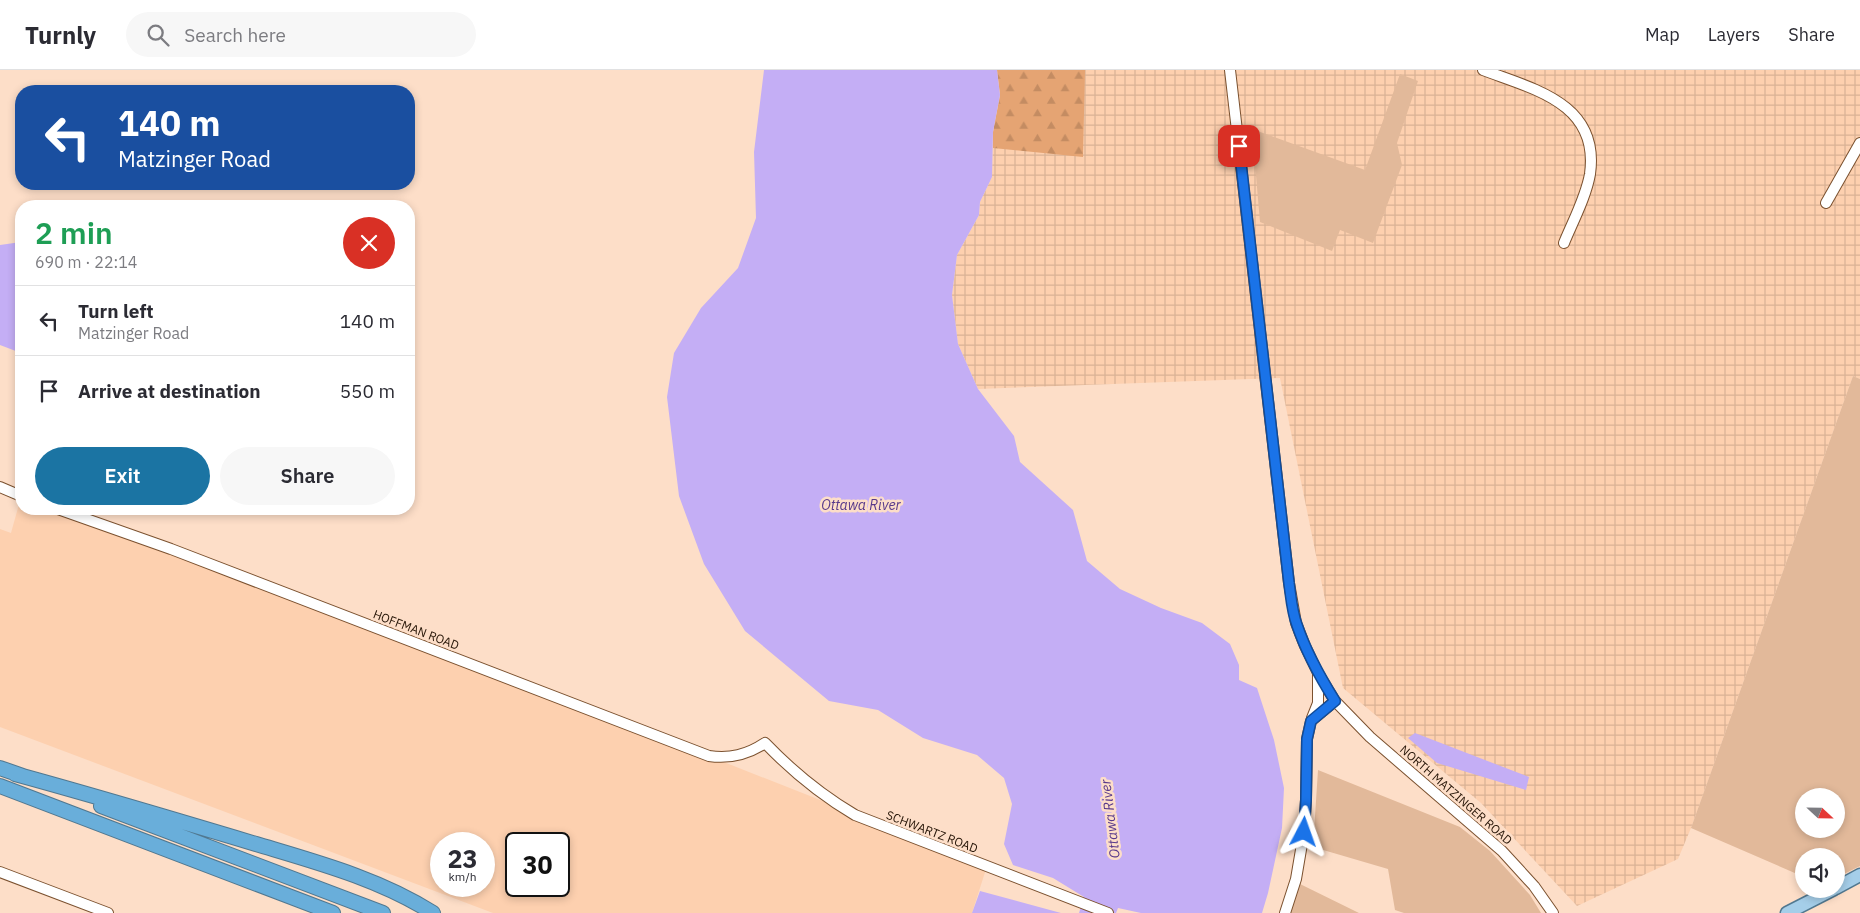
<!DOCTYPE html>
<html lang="en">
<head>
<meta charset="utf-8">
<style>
	:root { --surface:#fff; --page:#f7f7f7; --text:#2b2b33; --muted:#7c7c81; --line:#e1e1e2; --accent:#1b74a3 }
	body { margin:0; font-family:"IBM Plex Sans",sans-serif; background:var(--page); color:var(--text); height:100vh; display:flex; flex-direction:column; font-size:19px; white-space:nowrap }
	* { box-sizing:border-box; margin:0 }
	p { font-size:16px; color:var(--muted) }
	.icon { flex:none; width:28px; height:28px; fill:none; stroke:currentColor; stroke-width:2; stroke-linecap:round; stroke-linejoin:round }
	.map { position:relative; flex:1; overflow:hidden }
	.side { position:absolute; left:15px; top:130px; width:400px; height:315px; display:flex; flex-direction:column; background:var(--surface); border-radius:20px; box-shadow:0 2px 8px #0003 }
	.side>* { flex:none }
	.hud { position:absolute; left:15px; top:15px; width:400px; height:105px; border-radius:20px; box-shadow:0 2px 8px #0003; background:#1a4fa0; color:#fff; overflow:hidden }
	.needle { width:32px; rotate:112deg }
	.buttons { position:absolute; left:1795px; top:718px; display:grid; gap:10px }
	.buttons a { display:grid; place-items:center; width:50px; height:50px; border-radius:50%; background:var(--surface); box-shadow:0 2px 8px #0003; font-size:25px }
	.speed { position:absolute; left:430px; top:762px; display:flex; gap:10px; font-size:25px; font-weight:700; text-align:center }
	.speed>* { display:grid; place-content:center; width:65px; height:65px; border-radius:50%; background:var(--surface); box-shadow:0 2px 8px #0003; line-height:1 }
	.speed small { font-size:12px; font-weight:400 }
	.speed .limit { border:2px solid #111; border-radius:8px; background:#fff; color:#111 }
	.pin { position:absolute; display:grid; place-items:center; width:42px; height:42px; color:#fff; margin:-21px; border-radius:10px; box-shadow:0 2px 8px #0006 }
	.me { position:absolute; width:55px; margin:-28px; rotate:4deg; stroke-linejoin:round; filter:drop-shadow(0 0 4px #0008) }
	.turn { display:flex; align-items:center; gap:18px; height:105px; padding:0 20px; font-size:22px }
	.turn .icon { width:65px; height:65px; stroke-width:2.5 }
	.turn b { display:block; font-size:35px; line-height:42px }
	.round { display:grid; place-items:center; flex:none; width:52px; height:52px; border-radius:26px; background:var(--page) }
	.summary { display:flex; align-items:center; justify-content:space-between; height:85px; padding:0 20px }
	h1 { font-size:30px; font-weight:600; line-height:38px; color:#1e9e55 }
	.button { display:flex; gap:10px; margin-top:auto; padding:10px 20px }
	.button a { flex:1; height:58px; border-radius:30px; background:var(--accent); color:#fff; font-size:20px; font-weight:600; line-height:58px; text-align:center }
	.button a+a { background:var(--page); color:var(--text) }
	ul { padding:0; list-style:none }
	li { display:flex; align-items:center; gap:15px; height:70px; padding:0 20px; border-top:1px solid var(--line) }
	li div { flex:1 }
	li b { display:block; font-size:19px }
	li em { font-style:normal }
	header { display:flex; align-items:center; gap:30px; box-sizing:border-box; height:70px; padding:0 25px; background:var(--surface); border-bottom:1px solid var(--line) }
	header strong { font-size:24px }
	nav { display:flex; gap:28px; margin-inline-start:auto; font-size:18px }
	.search { width:350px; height:45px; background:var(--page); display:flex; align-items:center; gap:12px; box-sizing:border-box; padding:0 18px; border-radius:28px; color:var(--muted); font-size:19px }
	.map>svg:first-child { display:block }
	.built { fill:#fdd0af; fill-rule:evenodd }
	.industrial { fill:url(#industrial-grid) }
	.green { fill:#e2b99a; fill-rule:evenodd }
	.forest { fill:url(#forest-firs) }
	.water { fill:#c4aef5 }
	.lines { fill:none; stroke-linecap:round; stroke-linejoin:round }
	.minor-casing { stroke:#7b512f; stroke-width:12 }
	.major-casing { stroke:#517890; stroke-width:15 }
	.highway-casing { stroke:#517890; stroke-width:16 }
	.minor { stroke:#fff; stroke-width:10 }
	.major { stroke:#a5cee9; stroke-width:12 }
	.highway { stroke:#69aeda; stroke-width:14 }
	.route-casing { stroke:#114b97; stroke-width:12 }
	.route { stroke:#1a73e8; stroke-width:9 }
	.labels { text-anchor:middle; stroke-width:5; stroke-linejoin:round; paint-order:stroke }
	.street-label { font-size:12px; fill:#251406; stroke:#fddec8 }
	.water-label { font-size:14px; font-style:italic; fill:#58398b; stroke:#fddec8 }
</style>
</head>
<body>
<header>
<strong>Turnly</strong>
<div class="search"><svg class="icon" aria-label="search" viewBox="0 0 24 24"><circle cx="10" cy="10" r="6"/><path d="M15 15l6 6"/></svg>Search here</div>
<nav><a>Map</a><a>Layers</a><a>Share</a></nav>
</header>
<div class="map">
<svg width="1860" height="843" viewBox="0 0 1860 843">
	<defs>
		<pattern id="industrial-grid" width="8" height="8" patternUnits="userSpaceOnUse" patternTransform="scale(1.25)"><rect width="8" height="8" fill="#fdd0af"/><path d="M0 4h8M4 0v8" fill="none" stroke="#d9b295"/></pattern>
		<pattern id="forest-firs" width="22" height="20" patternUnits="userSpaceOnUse" patternTransform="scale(1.25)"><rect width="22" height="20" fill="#e5a473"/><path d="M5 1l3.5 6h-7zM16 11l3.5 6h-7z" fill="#c48c62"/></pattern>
	</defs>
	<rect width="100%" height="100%" fill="#fddec8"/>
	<path class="built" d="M21,427V439H58L701,683L987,796L972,843H493L0,657V459L11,463ZM441,774H484V816H441ZM516,774H559V816H516Z"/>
	<path class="industrial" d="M997,0H1860V309L1853,306L1691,758L1678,789L1577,836L1481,733L1343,618L1280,308L978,319L958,274L952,225L957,185L979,145L980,132L992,107L993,62L1000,25Z"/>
	<path class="green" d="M1400,4L1418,11L1397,73L1402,95L1373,173L1340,160L1332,181L1260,152L1252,59L1365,100Z
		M1853,306L1860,309V796L1836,808V786H1804V807L1691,758ZM1804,726H1836V759H1804Z
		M1318,700L1460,757L1490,781L1530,825L1541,843H1404L1395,840L1388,799L1313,777Z
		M1300,814L1359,843H1290Z"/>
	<path class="forest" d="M997,0H1085L1083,87L993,78V62L1000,25Z"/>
	<path class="water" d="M764,0H997L1000,25L993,62L992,107L980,132L979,145L957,185L952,225L958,274L978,319L1014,366L1020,392L1073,440L1087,491L1120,519L1161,538L1202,553L1230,574L1239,595V610L1257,618L1274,670L1284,718L1282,758L1268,823L1262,843H1141L1118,838L1116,843H1079L1084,827L1053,808L1013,795L1004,774L1012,734L1004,708L977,685L923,668L878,640L829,631L745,561L704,494L679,426L667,327L674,283L701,238L738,198L756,148L754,82Z
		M21,172V283L0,275V175Z
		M1415,663L1529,707L1526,720L1437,693L1408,668Z
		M980,821L1061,843H972Z"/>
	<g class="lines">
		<g class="minor-casing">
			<path id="minor" d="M1230,0L1289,513L1296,553L1305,576L1318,603L1335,631L1370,667L1502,781L1534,816L1553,843
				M1483,0C1533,19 1600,33 1590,104C1586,127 1573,151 1564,173
				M1826,133L1860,73
				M0,417L21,426
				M58,439L171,479L709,686C730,689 747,685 765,673C792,701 821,725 855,745L1108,843
				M1312,648L1318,633V604
				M0,802L108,843
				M1285,843L1296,809L1304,762L1306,729L1307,669L1311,651L1335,631"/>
		</g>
		<g class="major-casing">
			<path id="major" d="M1836,818L1860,805
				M1787,843L1834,819"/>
		</g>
		<g class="highway-casing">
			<path id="highway" d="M0,698L23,706
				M15,704C96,726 176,750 256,774C316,792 380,809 433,843
				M0,716L333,843
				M101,736L383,843"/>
		</g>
		<use href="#minor" class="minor"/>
		<use href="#major" class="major"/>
		<use href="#highway" class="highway"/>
	</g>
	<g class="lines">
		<g class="route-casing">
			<path id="route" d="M1239,76L1289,513C1291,527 1292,542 1297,555C1306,582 1320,607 1335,631L1311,651L1307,669L1306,730L1304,762"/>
		</g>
		<use href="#route" class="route"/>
	</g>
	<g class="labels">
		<g class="street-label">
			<text transform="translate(416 560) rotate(21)" y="4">HOFFMAN ROAD</text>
			<text transform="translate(1456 725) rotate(41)" y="4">NORTH MATZINGER ROAD</text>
			<text transform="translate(932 762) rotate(21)" y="4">SCHWARTZ ROAD</text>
		</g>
		<g class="water-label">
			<text x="861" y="440">Ottawa River</text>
			<text transform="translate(1110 749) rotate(-97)" y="5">Ottawa River</text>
		</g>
	</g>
</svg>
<div class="buttons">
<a><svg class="needle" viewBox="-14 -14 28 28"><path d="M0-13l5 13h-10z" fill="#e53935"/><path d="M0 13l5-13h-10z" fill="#7c7c81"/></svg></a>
<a><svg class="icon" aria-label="sound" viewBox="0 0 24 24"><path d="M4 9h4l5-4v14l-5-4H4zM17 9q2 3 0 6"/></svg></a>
</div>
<div class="speed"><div>23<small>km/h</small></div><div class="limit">30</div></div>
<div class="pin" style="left:1239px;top:76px;background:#d93025"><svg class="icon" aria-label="arrive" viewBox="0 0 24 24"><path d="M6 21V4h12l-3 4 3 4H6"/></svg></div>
<svg class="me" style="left:1304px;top:762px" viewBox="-20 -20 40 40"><path d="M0-17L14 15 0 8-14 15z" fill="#1a73e8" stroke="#fff" stroke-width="4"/></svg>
<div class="hud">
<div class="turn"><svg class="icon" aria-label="left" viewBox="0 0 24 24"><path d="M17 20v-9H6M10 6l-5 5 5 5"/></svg><div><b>140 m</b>Matzinger Road</div></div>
</div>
<section class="side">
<div class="summary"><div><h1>2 min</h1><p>690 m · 22:14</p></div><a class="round" style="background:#d93025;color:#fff"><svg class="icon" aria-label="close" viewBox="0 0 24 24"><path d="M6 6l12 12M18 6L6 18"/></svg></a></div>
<ul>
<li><svg class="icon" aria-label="left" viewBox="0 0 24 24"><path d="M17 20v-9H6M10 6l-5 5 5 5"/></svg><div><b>Turn left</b><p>Matzinger Road</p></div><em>140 m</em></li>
<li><svg class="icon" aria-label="arrive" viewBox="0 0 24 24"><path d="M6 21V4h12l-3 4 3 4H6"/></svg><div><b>Arrive at destination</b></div><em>550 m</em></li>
</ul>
<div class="button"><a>Exit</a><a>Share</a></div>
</section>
</div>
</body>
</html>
